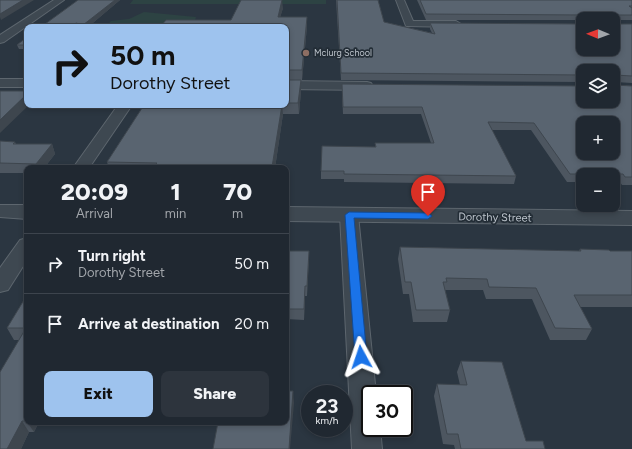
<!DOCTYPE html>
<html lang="en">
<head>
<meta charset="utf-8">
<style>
	:root { --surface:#202831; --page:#2d343d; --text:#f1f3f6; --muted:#a2a6ab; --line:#3d444d; --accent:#9ec3ee }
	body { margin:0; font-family:Figtree,sans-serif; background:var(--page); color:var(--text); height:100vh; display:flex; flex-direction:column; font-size:15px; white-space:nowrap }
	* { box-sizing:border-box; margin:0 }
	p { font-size:13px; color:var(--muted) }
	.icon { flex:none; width:22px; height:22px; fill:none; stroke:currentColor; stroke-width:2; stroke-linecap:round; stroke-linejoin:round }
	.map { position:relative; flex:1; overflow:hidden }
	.side { position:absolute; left:24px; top:165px; width:265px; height:260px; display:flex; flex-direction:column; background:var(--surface); border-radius:8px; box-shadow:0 2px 6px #0003,0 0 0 1px var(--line) }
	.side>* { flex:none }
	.banner { position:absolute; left:24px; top:24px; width:265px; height:84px; border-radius:8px; box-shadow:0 2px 6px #0003,0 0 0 1px var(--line); background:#9ec3ee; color:#111; overflow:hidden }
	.needle { width:26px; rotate:271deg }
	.buttons { position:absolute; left:576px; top:12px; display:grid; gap:8px }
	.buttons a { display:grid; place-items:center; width:44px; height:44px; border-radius:8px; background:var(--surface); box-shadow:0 2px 6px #0003,0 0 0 1px var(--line); font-size:20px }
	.speed { position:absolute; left:301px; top:385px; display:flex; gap:8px; font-size:20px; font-weight:700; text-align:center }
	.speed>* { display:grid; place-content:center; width:52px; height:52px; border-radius:50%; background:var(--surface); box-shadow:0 2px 6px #0003,0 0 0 1px var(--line); line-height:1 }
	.speed small { font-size:10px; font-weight:400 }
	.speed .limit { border:2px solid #111; border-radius:6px; background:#fff; color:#111 }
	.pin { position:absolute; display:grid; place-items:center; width:34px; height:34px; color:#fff; margin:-41px -17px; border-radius:50% 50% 50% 0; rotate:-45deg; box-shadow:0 0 4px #0007 }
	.pin .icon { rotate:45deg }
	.me { position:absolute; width:44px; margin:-22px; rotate:355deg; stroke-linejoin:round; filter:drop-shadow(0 0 3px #0008) }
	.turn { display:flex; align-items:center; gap:14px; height:84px; padding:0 20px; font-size:18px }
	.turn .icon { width:52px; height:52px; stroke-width:2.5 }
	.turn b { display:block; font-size:28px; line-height:34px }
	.eta { display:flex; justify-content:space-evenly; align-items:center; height:68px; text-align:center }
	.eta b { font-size:24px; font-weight:800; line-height:28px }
	.button { display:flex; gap:8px; margin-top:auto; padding:8px 20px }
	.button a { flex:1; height:46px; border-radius:8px; background:var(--accent); color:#111; font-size:16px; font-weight:800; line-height:46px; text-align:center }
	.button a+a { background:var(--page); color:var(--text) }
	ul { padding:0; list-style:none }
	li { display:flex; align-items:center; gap:12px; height:60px; padding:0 20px; border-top:1px solid var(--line) }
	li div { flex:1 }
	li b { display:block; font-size:15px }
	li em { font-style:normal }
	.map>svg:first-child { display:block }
	.green { fill:#2d4343 }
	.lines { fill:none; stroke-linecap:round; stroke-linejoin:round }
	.minor-casing { stroke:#5d666e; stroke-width:2 }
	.tertiary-casing { stroke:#5d666e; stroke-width:2 }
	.minor { fill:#3e4851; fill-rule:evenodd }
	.tertiary { fill:#3e4851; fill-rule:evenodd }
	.wall { fill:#4d5660 }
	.shaded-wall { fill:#3e464e }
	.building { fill:#596470; stroke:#3e464e; fill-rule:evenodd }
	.route { fill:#1a73e8; stroke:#114b97 }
	.education-dot { fill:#8d6e63; stroke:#232d36; stroke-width:1.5 }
	.labels { text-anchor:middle; stroke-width:3.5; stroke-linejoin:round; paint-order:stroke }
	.far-poi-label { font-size:9px; fill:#bcc3cb; stroke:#232d36; text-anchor:start }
	.street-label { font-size:11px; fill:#bcc3cb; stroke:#232d36 }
</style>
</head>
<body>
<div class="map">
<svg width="632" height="449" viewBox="0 0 632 449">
	<rect width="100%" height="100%" fill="#2b3641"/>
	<path class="green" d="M133,0H326V4H130Z
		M144,12L196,17L194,24L162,27H105L111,21L129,19Z"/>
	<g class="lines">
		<g class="minor-casing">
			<path id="minor" d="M54,0H64L4,42L0,43V35Z
				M396,0H404L413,21H456L461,24L456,27L406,26Z
				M0,79H27V87H0Z
				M286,81L367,82L371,83L373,86L371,89L367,90L286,89Z
				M118,105H132L89,168H73Z
				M349,209L356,211L358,215L376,394H370V428H380L382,449H352L340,215L342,211Z
				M27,238V260L8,290L0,292V268L20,240Z"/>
		</g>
		<g class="tertiary-casing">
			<path id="tertiary" d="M0,205H27V219L0,217Z
				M286,207L632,211V225L286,221Z"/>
		</g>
		<use href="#minor" class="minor"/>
		<use href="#tertiary" class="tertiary"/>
	</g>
	<path class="wall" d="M78,0H120L88,27H41Z
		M336,0H378L384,22L432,33L430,29V23L583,24L613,19H583V20H426L417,0H632V20H614L615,24H632V83L615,82V85L632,86V185H622L620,182H613V175H583V182H567L531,130H492L516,176L514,184L344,182V179H321V171L375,147V143H431L421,114H343L342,91V84L613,101L583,71V82L341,80Z
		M283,8L280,17H307V26L302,80H286V27L231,20Z
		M27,37V49H19L17,45Z
		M286,80L301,91L299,114H283L275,168H109L107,162L144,105H286Z
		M0,141L15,142L16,144H52L55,154L44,168H27V173H0Z
		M400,247L579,251L580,249L610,251H632V307H580L592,329L586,340H550L532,299H486L483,290H445L450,310L447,322H413L409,294H403L398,259Z
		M286,251H309L307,296H305L304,320L286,319Z
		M27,295V422H39L34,432H29L21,449H0L19,340H14L7,328Z
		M461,361L526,441L545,449H455L454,445L443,444L434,396L437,384L460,385L457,372Z"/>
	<path class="shaded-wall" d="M23,0H34L1,20L0,17V14Z
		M115,0H120L88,27H84L83,25Z
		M282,0L283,8L278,25V17Z
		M307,17V26L302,80V70Z
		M76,23L77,27H71Z
		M301,80V91L299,114L298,103Z
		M27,94V105H29L0,133V120Z
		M282,105L283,114L275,168H272Z
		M52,144L55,154L44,168H37L36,164Z
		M309,251V261L307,296V286Z
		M305,286V296L304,320V309Z
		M293,391L294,403L290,449H289Z
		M22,421L29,432L21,449H7Z
		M27,422H39L34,432Z"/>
	<path class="building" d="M0,0H23L0,14Z
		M78,0H115L83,25L76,23L71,27H41Z
		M241,0H282L278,17H307L302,70H286V27H160L166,20H231Z
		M337,0H378L384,22L435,34L430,23L583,24V49H613V19H586V17L585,15L426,14L420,0H632V6H629L632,8V15H615L613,17L615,24H632V76L615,75V85L632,86V177H625L623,174H570L534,123L488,122L516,176L344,174V171H321L322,146L376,147L375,143H434L422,107H343L342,84L583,86V101H613V71H583V75L341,73ZM583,123H613V153H583Z
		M27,37V45H17Z
		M286,80H301L298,103H286Z
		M0,91H27V94L0,120Z
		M144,105H282L272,167L155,165L157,163L107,162Z
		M0,141L15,142L13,144H52L36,164L0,163Z
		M400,247L581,251L580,249L609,250L610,251H632V295H574L592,329L555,328L536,288L489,287L487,279L446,278L447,282H443L450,310H416L411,282H405Z
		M286,251H309L307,286H305L304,309H286Z
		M27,295V420L26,421H22L7,449H0V372L26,328H7Z
		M461,361L502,362L526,441H543L545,449H461L458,434H447L437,384L467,385Z
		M286,391H293L289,449H213L218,422H286Z"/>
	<path class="route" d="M349,212L428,213L432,216L428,219L354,218L367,357L365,361L361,362L357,361L355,357L345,215Z"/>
	<circle class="education-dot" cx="306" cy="53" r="4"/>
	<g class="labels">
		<g class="far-poi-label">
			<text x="314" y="56">Mclurg School</text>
		</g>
		<g class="street-label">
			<text transform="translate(495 217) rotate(1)" y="4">Dorothy Street</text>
		</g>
	</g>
</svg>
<div class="buttons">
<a><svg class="needle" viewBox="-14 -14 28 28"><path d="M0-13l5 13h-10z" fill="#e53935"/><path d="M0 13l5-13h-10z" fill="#a2a6ab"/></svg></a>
<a><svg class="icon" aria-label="layers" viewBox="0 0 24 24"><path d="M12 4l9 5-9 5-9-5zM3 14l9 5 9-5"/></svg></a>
<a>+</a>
<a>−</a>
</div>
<div class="speed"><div>23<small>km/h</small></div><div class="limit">30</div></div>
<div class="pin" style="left:428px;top:216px;background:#d93025"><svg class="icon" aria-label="arrive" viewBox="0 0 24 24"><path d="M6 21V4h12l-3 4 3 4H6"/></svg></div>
<svg class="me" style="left:361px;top:357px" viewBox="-20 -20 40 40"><path d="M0-17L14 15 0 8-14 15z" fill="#1a73e8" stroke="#fff" stroke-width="4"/></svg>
<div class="banner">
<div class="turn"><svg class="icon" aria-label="right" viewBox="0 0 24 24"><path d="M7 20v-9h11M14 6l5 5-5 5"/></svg><div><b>50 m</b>Dorothy Street</div></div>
</div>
<section class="side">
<div class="eta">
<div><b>20:09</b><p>Arrival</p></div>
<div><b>1</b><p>min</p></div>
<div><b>70</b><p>m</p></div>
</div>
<ul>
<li><svg class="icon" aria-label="right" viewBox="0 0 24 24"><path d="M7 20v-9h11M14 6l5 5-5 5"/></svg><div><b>Turn right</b><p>Dorothy Street</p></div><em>50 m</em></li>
<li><svg class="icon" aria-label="arrive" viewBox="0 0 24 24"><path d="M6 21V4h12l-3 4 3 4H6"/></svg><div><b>Arrive at destination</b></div><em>20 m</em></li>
</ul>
<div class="button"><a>Exit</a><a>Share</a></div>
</section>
</div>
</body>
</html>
